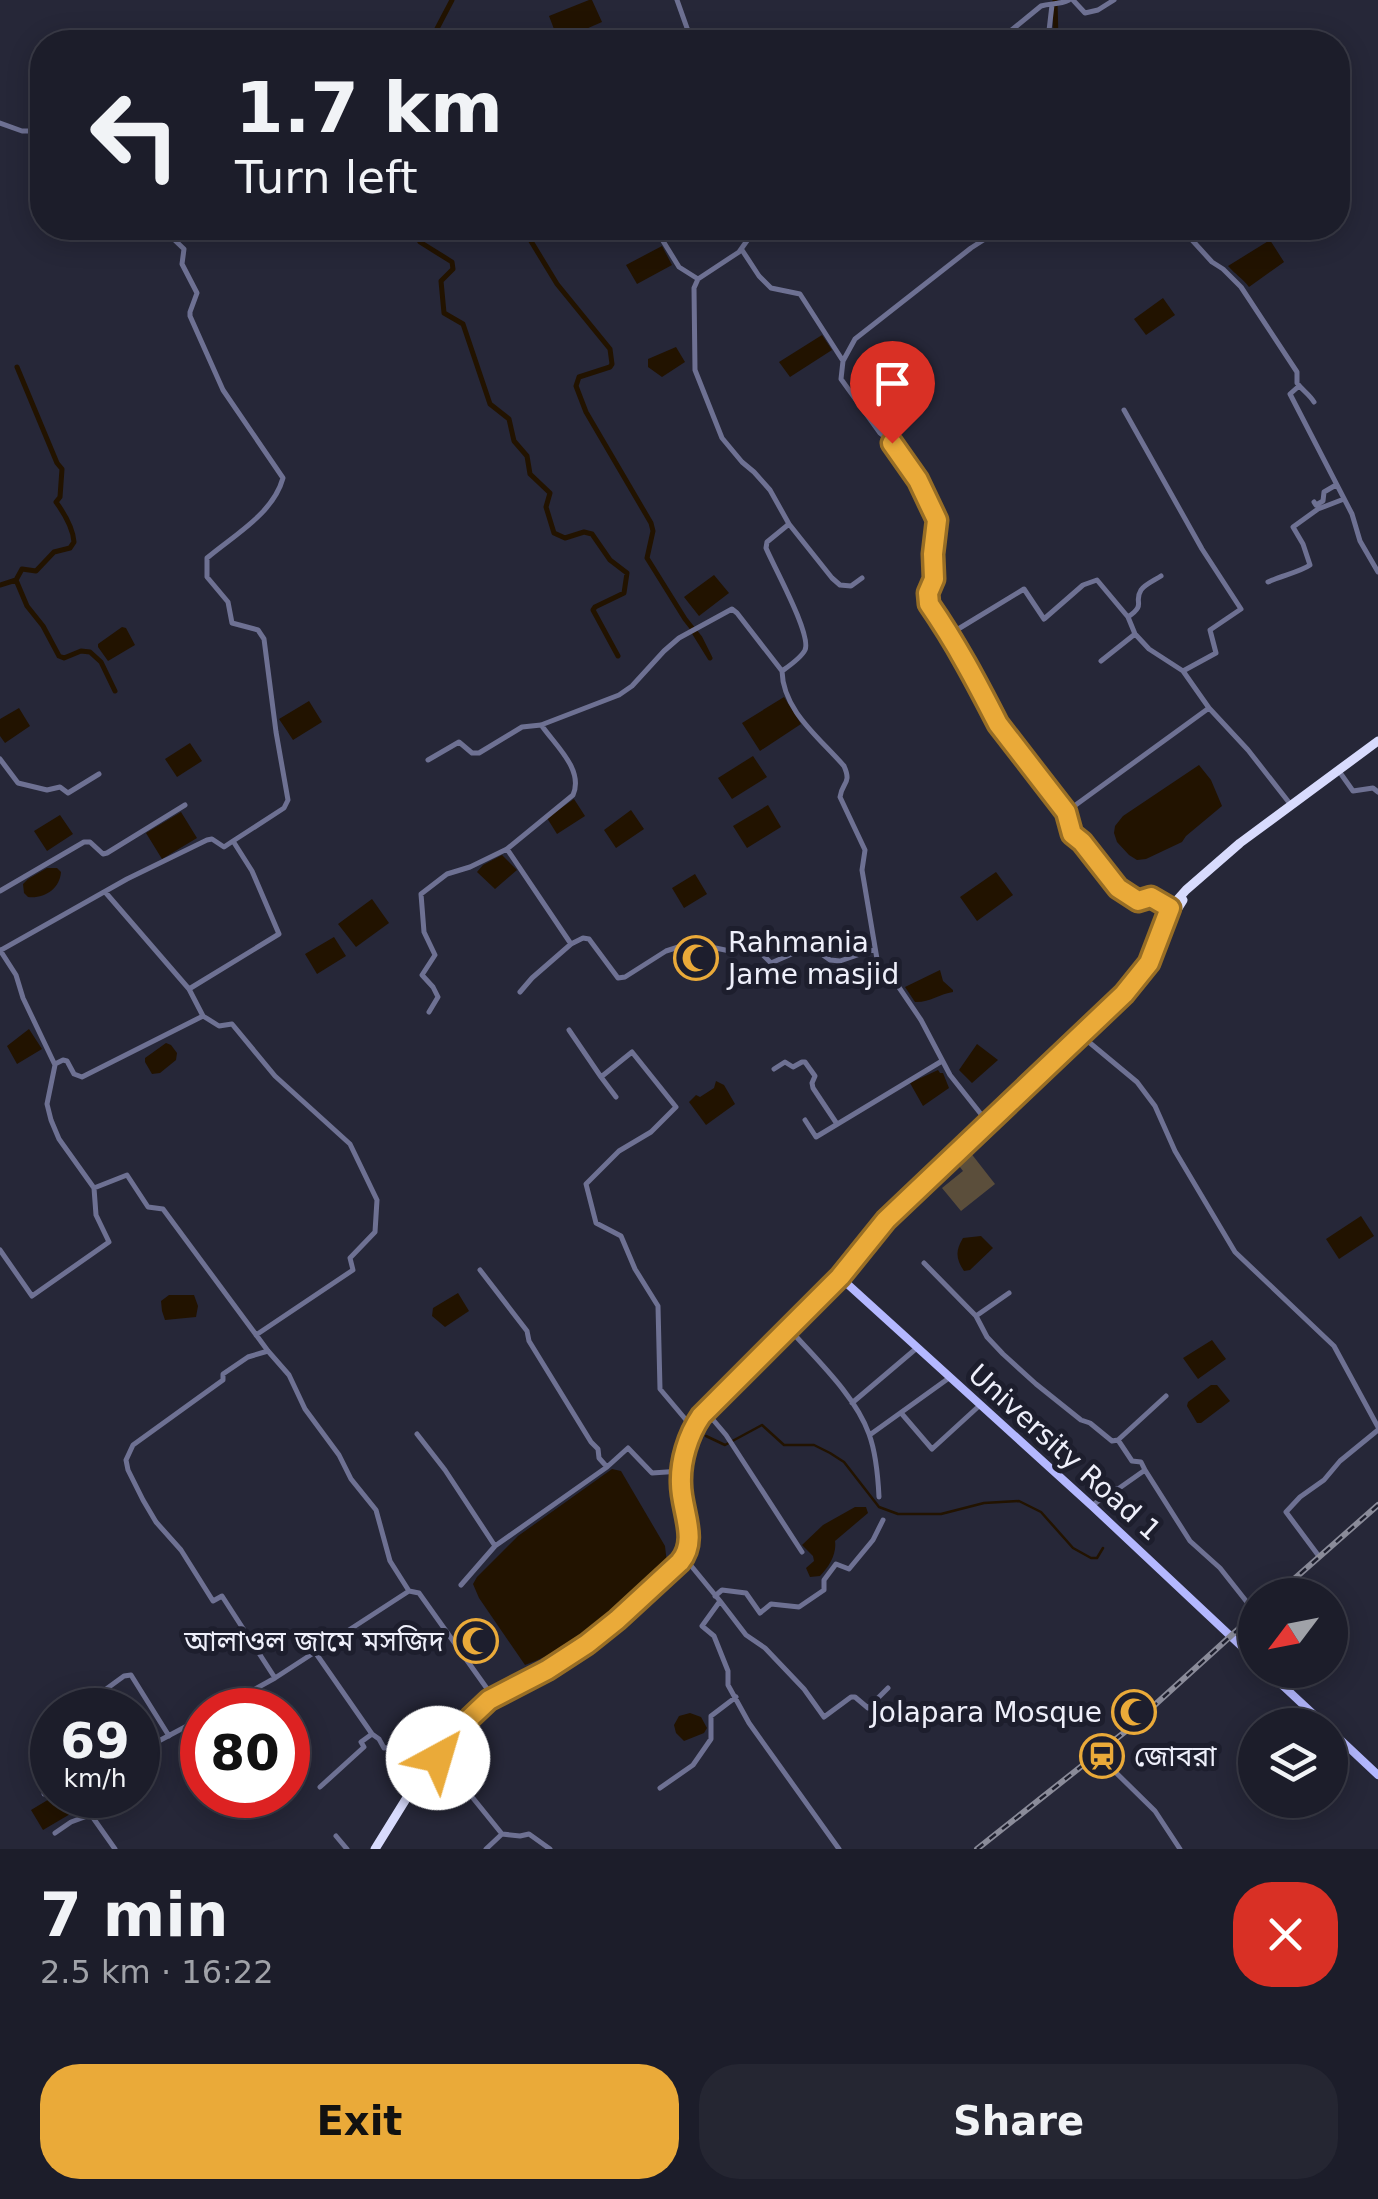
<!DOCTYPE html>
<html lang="en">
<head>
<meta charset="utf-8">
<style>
	:root { --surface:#1c1d2a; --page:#252632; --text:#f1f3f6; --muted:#a0a2a8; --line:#3a3b47; --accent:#eaaa39 }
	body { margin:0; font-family:"DejaVu Sans","Noto Sans Bengali",sans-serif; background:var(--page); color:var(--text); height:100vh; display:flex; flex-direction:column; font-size:38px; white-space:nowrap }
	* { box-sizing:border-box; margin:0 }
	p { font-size:32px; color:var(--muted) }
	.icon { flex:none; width:55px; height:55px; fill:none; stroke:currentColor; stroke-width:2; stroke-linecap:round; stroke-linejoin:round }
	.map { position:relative; height:1849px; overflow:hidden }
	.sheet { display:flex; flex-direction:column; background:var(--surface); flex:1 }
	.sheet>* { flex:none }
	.guide { position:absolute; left:30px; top:30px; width:1320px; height:210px; border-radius:40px; box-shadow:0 5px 25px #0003,0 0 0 2px var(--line); background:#1c1d2a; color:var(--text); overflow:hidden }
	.needle { width:65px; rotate:238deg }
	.controls { position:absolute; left:1238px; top:1578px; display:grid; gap:20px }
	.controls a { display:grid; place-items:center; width:110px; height:110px; border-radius:50%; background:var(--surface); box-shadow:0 5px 25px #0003,0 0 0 2px var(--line); font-size:50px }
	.speed { position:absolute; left:30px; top:1688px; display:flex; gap:20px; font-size:50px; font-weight:700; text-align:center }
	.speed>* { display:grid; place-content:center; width:130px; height:130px; border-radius:50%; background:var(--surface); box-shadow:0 5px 25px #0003,0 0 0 2px var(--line); line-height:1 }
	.speed small { font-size:25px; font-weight:400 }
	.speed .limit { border:15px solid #d22; background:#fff; color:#111 }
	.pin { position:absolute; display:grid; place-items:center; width:85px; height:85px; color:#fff; margin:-102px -42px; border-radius:50% 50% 50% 0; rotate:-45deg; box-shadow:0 0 10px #0007 }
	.pin .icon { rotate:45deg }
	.me { position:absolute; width:110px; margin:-55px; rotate:39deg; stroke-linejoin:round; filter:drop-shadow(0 0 8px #0008) }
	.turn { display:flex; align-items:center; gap:35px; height:210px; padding:0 40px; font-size:45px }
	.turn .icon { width:130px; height:130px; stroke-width:2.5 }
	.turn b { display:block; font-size:70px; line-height:85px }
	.round { display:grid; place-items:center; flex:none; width:105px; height:105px; border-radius:40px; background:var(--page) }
	.summary { display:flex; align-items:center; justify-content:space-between; height:170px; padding:0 40px }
	h1 { font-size:60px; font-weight:600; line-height:75px }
	.primary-button { display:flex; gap:20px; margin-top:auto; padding:20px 40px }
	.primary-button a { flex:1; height:115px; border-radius:40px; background:var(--accent); color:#111; font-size:40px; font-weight:600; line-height:115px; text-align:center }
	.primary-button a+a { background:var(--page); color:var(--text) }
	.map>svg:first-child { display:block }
	.green { fill:#5b4e3b }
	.water { fill:#221300 }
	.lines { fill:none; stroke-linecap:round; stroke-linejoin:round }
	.stream { stroke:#221300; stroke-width:2.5 }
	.canal { stroke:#221300; stroke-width:5 }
	.minor { stroke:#6e7193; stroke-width:5 }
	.major { stroke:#b4b8ff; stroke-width:8 }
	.highway { stroke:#d8dbfd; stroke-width:9 }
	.rail-casing { stroke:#8a8b99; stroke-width:6 }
	.rail { stroke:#1d1e2d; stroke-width:2.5; stroke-dasharray:8; stroke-linecap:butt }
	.route-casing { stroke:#986e25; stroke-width:25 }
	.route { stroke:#eaaa39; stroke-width:18 }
	.labels { text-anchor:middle; stroke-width:10; stroke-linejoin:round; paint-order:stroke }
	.poi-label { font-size:28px; fill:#eeeffa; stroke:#1d1e2d; text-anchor:start }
	.street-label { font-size:28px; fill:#eeeffa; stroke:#1d1e2d }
</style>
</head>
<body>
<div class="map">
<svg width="1378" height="1849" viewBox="0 0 1378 1849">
	<rect width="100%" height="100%" fill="#262738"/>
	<path class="green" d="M970,1152L995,1184L961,1211L942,1188L963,1171L956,1162Z"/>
	<path class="water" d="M589,0H592L602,22L563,39L557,37L549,16Z
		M1270,240L1284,262L1249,287C1242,278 1235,274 1228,266Z
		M662,246L672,265L637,284L626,265Z
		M1163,298L1175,315L1146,335L1134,319Z
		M822,335L832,350L790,377L779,362Z
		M676,347L685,362L662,377L648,367V359Z
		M714,575L729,593L699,616L684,597Z
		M122,627L126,628L135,645L108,661L98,647V644Z
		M784,697L801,724L760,751L742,723Z
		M309,701L322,722L293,740L279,719Z
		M19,708L30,726L5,743L0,736V719Z
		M190,743L202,761L177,777L165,759Z
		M753,756L767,777L732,799L718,778Z
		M1199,765L1211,780L1222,806L1186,836L1182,842L1146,859L1137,860L1129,855L1117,842L1114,833L1115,826L1123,816Z
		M574,799L585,816L557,834L547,818Z
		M768,805L781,827L747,848L733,826Z
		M631,810L644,829L616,848L604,830Z
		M181,812L197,838L162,859L146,833Z
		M60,815L73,834L47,851L34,831Z
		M502,855L517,870L495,889L477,872L483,865Z
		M47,868H57L61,872C60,889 44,899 28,897L24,893L23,884L28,879Z
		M996,872L1013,895L977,921L960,897Z
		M695,874L707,894L684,908L672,888Z
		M372,899L389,923L356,947L338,924Z
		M334,937L346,956L317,974L305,954Z
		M940,970L943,981L953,990V992C940,994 928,1003 915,1002L905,987Z
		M29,1029L42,1049L17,1064L7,1046Z
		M166,1043L171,1045L177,1053L176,1060L160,1073L152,1074L145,1062V1058Z
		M977,1044L998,1060L972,1083L959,1070Z
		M938,1070L940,1073H943L949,1088L923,1106L910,1083Z
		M716,1081L724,1085L735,1104L706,1125L689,1102L696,1095L700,1097L714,1088Z
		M1361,1216L1374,1236L1339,1259L1326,1239Z
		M981,1236L993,1248L970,1270L964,1271C956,1259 955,1251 963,1238Z
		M458,1293L469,1311L445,1327L432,1316L433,1308Z
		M169,1295H194L198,1306L196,1317L165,1320L162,1311L161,1301Z
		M1212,1340L1226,1359L1198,1379L1183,1358Z
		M1211,1385H1217L1230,1401L1201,1423H1197L1187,1406L1188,1402Z
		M612,1469L621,1471L665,1546L667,1563C628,1603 578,1646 525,1665L479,1598L473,1584L477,1577L518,1536Z
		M855,1507H866L868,1513L835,1541C837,1554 829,1567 820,1576L810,1577L806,1568L814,1561L813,1556L802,1545L823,1525Z
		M690,1713L701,1717L707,1728L704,1733L684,1741L676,1733L674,1725L679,1716Z
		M56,1795H68L77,1810L43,1830L31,1810Z"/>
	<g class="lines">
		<path class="stream" d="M706,1436L725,1445L762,1425L784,1445H814L830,1453L844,1462L879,1507L898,1514H941L984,1503L1019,1501L1041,1512L1073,1548L1091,1558H1097L1103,1548"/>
		<path class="canal" d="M1055,0L1056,40
			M430,42L452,0
			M460,42L472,37L497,42
			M411,228L420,242L452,262L453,269L441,281L444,313L463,324L490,404L509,419L514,441L527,456L530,474L550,493L546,507L554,533L565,538L584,532L592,534L610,560L627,573L624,593L595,607L593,610L618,656
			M523,228L557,284L610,349L612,364L610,367L579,377L576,386L586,412L651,523L653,531L647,558L685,619L700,638L710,658L692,629
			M16,580L22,569L36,571L54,552L70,548L74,542C73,528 64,513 56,502L60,497L62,469L57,463L17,367
			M0,585L16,580L27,606L43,626L59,656L64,658L81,651L90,652L101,662L115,691"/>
		<path class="minor" d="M677,0L692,42
			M1073,0L1085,13L1098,10L1114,0
			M997,42L1041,6C1051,3 1059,5 1069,0
			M1050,42L1048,39L1052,5
			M0,123L22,131H42
			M162,228L184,249L182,264L197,293L190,312V316L223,390L283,478C273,514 234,535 207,558V577L228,602L232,623L258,630L264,639L276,732L288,800L284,808L233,841
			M655,228L679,267L698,279
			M756,228L739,252L698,279L694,288L695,370L722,438L742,462L754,472L770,490L789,524L767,542L766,548C773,565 812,635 805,650C801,658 789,666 782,671C783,711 820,738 844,766C852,784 842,782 840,797L865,850L862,870L878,965L884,974L896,983L921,1020L950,1075L988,1123
			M1002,228L971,248L855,339L843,361L841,379L880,433L893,443L910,466L937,520L933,554L934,579L927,599L967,662L994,711L998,724L1066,812L1072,834L1082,841L1118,887L1138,901L1151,897L1170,908
			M1181,228L1212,262L1223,269L1241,287L1297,372V383C1303,391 1309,394 1314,402
			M742,250L759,276L771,288L800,294L843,361
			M1299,386L1290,394L1352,514L1360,541L1378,572
			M1124,410L1202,549L1241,609L1210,630L1216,653L1183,671
			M1314,502L1316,505L1323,501L1324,492L1336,485
			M789,524L832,578L840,585L851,586L862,578
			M1268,582C1280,576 1300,572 1310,565L1303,544L1293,527L1318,509L1344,499
			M1128,617C1147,604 1133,603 1141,590C1144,585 1155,580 1161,576
			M950,634L1024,589L1044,619L1083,585L1097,580L1128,617L1135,634L1101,661
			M1136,635L1149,649L1183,671L1209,708L1248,750L1291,805
			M0,759L18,783L47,790L60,787L68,793L99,774
			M428,760L459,742L472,753H479L522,727L541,725L619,695L632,686L664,651L679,638L732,609L737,613L782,671
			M1341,774L1353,791L1373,788L1378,792
			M1066,812L1209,708
			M507,849L573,795C584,770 556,746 542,726
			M0,891L84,842H90L103,854L107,853L185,805
			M106,893L189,989L203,1016
			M0,950L16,975L23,998L55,1065L47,1104L51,1120L59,1139L94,1188L127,1175L148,1207L163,1209L268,1351L289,1375L305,1409L339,1455L351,1479L376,1510L390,1561L409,1591L419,1593L493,1697
			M1,950L127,879L207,840L212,839L224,847L233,841L252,871L279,934L189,989
			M520,992L532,978L571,944
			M429,1012L438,997L433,987L422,975L435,955L424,932L421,894L447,874L470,867L507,849L571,944L583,938L589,939L618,978L625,977L666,951L691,943L730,951L755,947L771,963L810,946L830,960L840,961L875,949
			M569,1030L601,1077
			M1084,1038L1137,1082L1155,1106L1175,1151L1235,1252L1334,1346L1378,1427
			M55,1064L63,1060L67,1061L74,1074L82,1077L203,1016L219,1026L232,1024L275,1076L350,1144L377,1200L375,1232L350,1258L353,1270L256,1335
			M774,1069L785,1062L793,1067L802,1062H805L815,1076L812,1083L813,1088L837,1124
			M616,1097L601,1077L632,1052L676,1107L651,1132L619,1151L586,1184L596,1223L621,1236L635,1269L658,1306L660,1389L692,1427
			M805,1120L816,1137L942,1061
			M0,1250L32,1296L109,1242L96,1215L94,1188
			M924,1263L976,1316
			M480,1270L527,1331L529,1341L591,1442L598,1449L599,1458L607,1467L628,1448L652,1473L681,1471
			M1009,1293L976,1316L987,1337L1003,1354L1036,1384L1081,1420L1090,1423L1112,1441L1118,1440
			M792,1332C818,1361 856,1397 869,1434C876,1453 878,1476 879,1497
			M852,1403L918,1347
			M902,1414L932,1449L979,1406
			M709,1415L726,1435L802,1552
			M417,1434L445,1470L495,1546
			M871,1434L949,1378
			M1145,1470L1190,1541L1220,1568L1254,1611
			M1092,1506L1113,1489H1118L1145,1470L1141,1462L1132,1461L1118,1440L1166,1396
			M1318,1555L1286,1512L1300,1497L1324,1480L1340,1461L1378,1430
			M688,1562L720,1601L702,1626L714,1636L728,1671V1685L749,1723L839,1849
			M461,1585L495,1546L607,1467
			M715,1596L722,1590L746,1593L760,1613L771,1604L799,1607L824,1590V1580L836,1564L849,1569L873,1540L883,1520
			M720,1601L746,1635L765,1648L804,1689L824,1717L851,1697H855L868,1708L888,1688
			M315,1652L372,1734L379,1739L384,1748L395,1747L425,1775
			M275,1678L409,1591
			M1281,1684L1299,1670
			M98,1695L124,1676L131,1675L169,1736
			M217,1710L275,1678L222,1596L213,1601L181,1550L156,1522L143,1500L128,1470L126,1460L133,1445L223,1380V1374L248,1357L268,1351
			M138,1752L202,1718
			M1099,1756L1155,1811L1180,1849
			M445,1757L464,1787L502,1834L520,1836L529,1834L550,1849
			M320,1787L364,1747L361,1742L372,1734
			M660,1788L693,1765L711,1739V1716L736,1697
			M44,1794L52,1793
			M77,1795L115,1849
			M55,1833L71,1822L90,1815
			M336,1836L347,1849
			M486,1849L502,1834"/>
		<path class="major" d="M843,1280L1092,1506L1255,1659
			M1266,1670L1325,1725
			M1330,1730L1378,1775"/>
		<path class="highway" d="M1158,953L1173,916L1183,900
			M375,1849L406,1799L471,1717L502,1692L547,1670L587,1644L617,1620L680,1562L687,1552L689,1540L682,1495L681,1469L693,1428L701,1416L729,1386L840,1277L886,1220L1124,994L1149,963L1170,908L1186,890L1240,843L1378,741"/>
		<g class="rail-casing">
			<path id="rail" d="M1276,1595L1378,1505
				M977,1849L1126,1731L1255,1614"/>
		</g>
		<use href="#rail" class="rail"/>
	</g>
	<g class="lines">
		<g class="route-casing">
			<path id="route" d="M438,1758L471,1717L489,1700L547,1670L587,1644L617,1620L680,1562C699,1540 681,1510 681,1484C680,1461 688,1435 701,1416L840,1277L886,1220L1124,994L1149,963L1170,908L1151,897L1138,901L1118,888L1082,842L1072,834L1066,812L998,724C977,683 956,643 929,604L928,593L934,579L933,554L937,520L918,480L892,443"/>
		</g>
		<use href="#route" class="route"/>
	</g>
	<defs>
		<g id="mosque-ring" transform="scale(2.25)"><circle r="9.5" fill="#1d1e2d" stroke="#eaaa39" stroke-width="1.5"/><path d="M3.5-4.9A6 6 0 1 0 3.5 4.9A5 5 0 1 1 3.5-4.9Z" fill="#eaaa39"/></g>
		<g id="station-ring" transform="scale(2.25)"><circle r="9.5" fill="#1d1e2d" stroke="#eaaa39" stroke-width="1.5"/><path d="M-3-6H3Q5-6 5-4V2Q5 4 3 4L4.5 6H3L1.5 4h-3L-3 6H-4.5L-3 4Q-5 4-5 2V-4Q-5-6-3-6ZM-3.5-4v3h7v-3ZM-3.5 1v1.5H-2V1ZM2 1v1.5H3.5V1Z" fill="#eaaa39"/></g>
	</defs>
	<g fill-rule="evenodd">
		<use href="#mosque-ring" x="696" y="958"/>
		<use href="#mosque-ring" x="476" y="1641"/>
		<use href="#mosque-ring" x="1134" y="1712"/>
		<use href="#station-ring" x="1102" y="1756"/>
	</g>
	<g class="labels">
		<g class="poi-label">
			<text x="728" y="952">Rahmania<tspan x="728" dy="32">Jame masjid</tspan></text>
			<text x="444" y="1651" text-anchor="end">আলাওল জামে মসজিদ</text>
			<text x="1102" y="1722" text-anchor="end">Jolapara Mosque</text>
			<text x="1134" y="1766">জোবরা</text>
		</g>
		<g class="street-label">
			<text transform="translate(1065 1452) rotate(42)" y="10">University Road 1</text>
		</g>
	</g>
</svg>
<div class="controls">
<a><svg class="needle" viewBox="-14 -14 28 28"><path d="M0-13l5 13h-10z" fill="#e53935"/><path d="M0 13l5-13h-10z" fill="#a0a2a8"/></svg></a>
<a><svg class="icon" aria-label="layers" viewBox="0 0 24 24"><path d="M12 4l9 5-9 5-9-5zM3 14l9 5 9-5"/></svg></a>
</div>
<div class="speed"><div>69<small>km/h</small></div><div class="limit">80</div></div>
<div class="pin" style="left:892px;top:443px;background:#d93025"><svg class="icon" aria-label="arrive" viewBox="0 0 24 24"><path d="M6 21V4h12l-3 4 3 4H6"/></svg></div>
<svg class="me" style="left:438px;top:1758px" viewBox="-20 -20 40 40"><circle r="19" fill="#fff"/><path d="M0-13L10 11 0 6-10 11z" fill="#eaaa39"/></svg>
<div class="guide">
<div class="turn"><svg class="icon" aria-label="left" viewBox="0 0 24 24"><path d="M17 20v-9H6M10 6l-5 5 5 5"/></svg><div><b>1.7 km</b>Turn left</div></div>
</div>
</div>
<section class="sheet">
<div class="summary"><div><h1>7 min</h1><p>2.5 km · 16:22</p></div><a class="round" style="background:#d93025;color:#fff"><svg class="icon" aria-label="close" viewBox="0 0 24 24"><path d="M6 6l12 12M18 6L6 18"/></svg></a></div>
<div class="primary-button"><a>Exit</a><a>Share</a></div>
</section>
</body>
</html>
